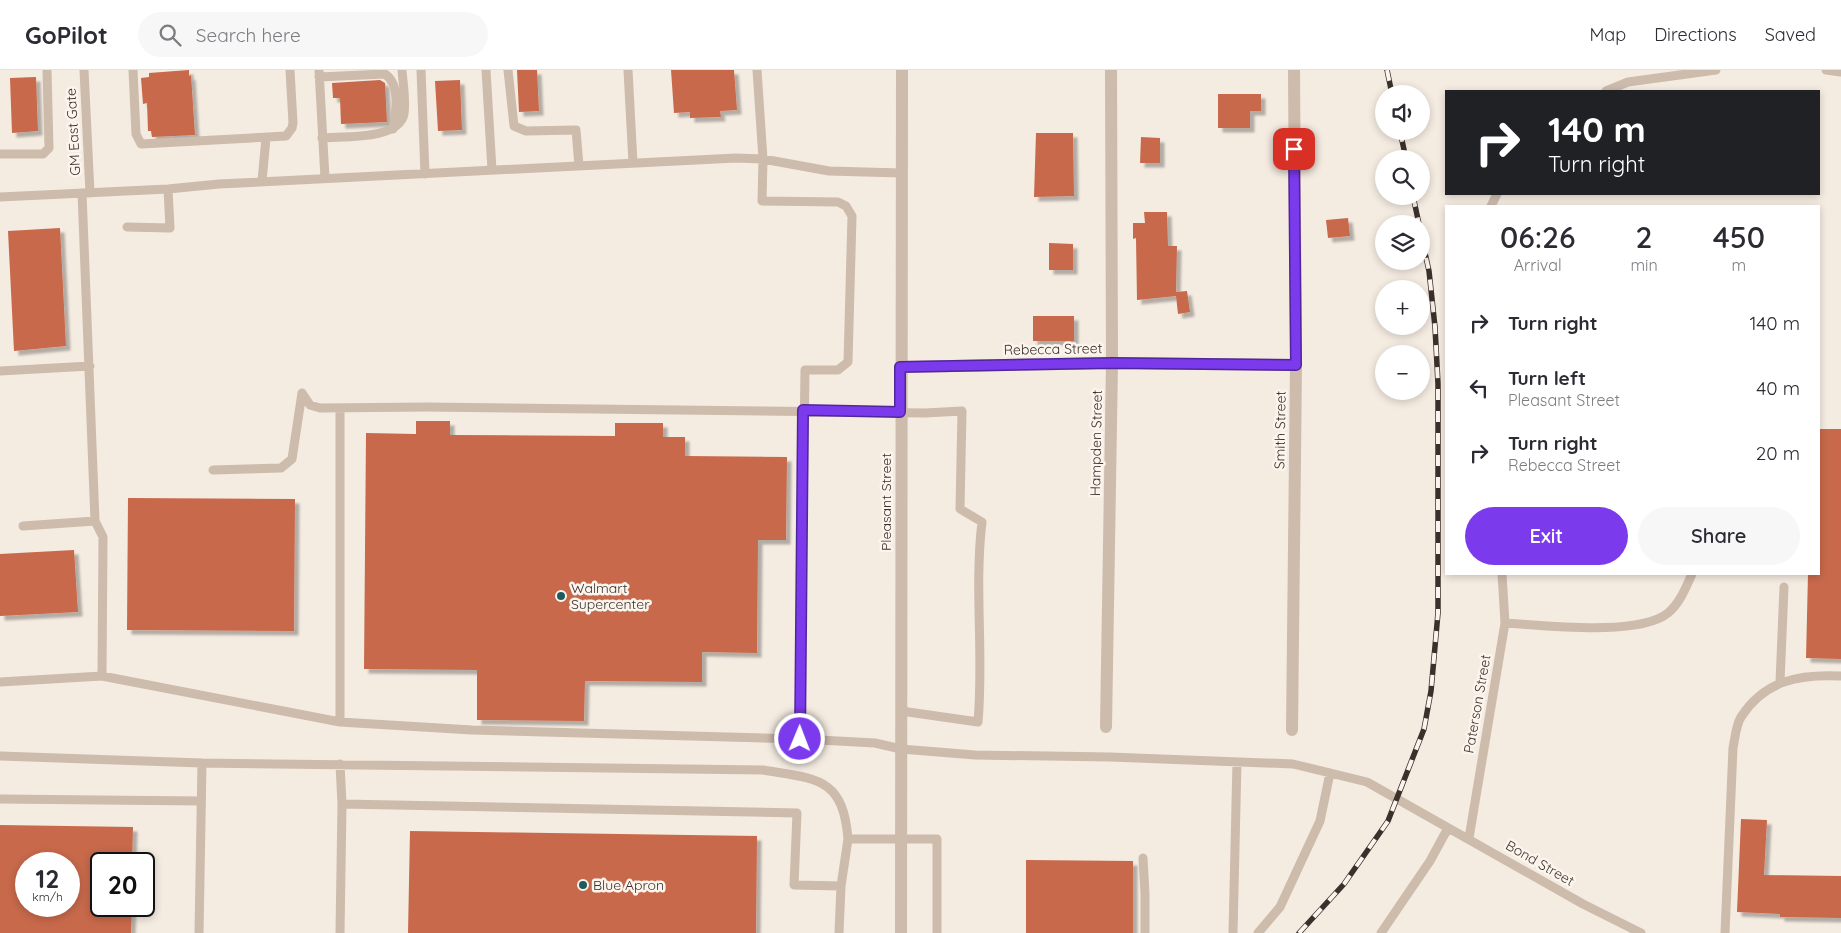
<!DOCTYPE html>
<html lang="en">
<head>
<meta charset="utf-8">
<style>
	:root { --surface:#fff; --page:#f7f7f7; --text:#2b2b33; --muted:#7c7c81; --line:#e1e1e2; --accent:#7c3aed }
	body { margin:0; font-family:Quicksand,sans-serif; background:var(--page); color:var(--text); height:100vh; display:flex; flex-direction:column; font-size:19px; white-space:nowrap }
	* { box-sizing:border-box; margin:0 }
	p { font-size:16px; color:var(--muted) }
	.icon { flex:none; width:28px; height:28px; fill:none; stroke:currentColor; stroke-width:2; stroke-linecap:round; stroke-linejoin:round }
	.map { position:relative; flex:1; overflow:hidden }
	.sheet { position:absolute; left:1445px; top:135px; width:375px; height:370px; display:flex; flex-direction:column; background:var(--surface); border-radius:0px; box-shadow:0 2px 8px #0003 }
	.sheet>* { flex:none }
	.banner { position:absolute; left:1445px; top:20px; width:375px; height:105px; border-radius:0px; box-shadow:0 2px 8px #0003; background:#202124; color:#fff; overflow:hidden }
	.controls { position:absolute; left:1375px; top:15px; display:grid; gap:10px }
	.controls a { display:grid; place-items:center; width:55px; height:55px; border-radius:50%; background:var(--surface); box-shadow:0 2px 8px #0003; font-size:25px }
	.speed { position:absolute; left:15px; top:782px; display:flex; gap:10px; font-size:25px; font-weight:700; text-align:center }
	.speed>* { display:grid; place-content:center; width:65px; height:65px; border-radius:50%; background:var(--surface); box-shadow:0 2px 8px #0003; line-height:1 }
	.speed small { font-size:12px; font-weight:400 }
	.speed .limit { border:2px solid #111; border-radius:8px; background:#fff; color:#111 }
	.pin { position:absolute; display:grid; place-items:center; width:42px; height:42px; color:#fff; margin:-21px; border-radius:10px; box-shadow:0 2px 8px #0006 }
	.me { position:absolute; width:55px; margin:-28px; rotate:1deg; stroke-linejoin:round; filter:drop-shadow(0 0 4px #0008) }
	.turn { display:flex; align-items:center; gap:18px; height:105px; padding:0 20px; font-size:22px }
	.turn .icon { width:65px; height:65px; stroke-width:2.5 }
	.turn b { display:block; font-size:35px; line-height:42px }
	.eta { display:flex; justify-content:space-evenly; align-items:center; height:85px; text-align:center }
	.eta b { font-size:30px; font-weight:600; line-height:35px }
	.button { display:flex; gap:10px; margin-top:auto; padding:10px 20px }
	.button a { flex:1; height:58px; border-radius:30px; background:var(--accent); color:#fff; font-size:20px; font-weight:600; line-height:58px; text-align:center }
	.button a+a { background:var(--page); color:var(--text) }
	ul { padding:0; list-style:none }
	li { display:flex; align-items:center; gap:15px; height:65px; padding:0 20px }
	li div { flex:1 }
	li b { display:block; font-size:19px }
	li em { font-style:normal }
	header { display:flex; align-items:center; gap:30px; box-sizing:border-box; height:70px; padding:0 25px; background:var(--surface); border-bottom:1px solid var(--line) }
	header strong { font-size:24px }
	nav { display:flex; gap:28px; margin-inline-start:auto; font-size:18px }
	.search { width:350px; height:45px; background:var(--page); display:flex; align-items:center; gap:12px; box-sizing:border-box; padding:0 18px; border-radius:28px; color:var(--muted); font-size:19px }
	.map>svg:first-child { display:block }
	.building { fill:#c8694b; fill-rule:evenodd; filter:url(#shadow) }
	.lines { fill:none; stroke-linecap:round; stroke-linejoin:round }
	.service { stroke:#cdbbac; stroke-width:9 }
	.minor { stroke:#cdbbac; stroke-width:12 }
	.rail-casing { stroke:#3b302b; stroke-width:5.5 }
	.rail { stroke:#fbf5ee; stroke-width:4; stroke-dasharray:11; stroke-linecap:butt }
	.route-casing { stroke:#51269a; stroke-width:12 }
	.route { stroke:#7c3aed; stroke-width:9 }
	.poi-dot { fill:#1f5a5e; stroke:#fbf5ee; stroke-width:2 }
	.labels { text-anchor:middle; stroke-width:5; stroke-linejoin:round; paint-order:stroke }
	.street-label { font-size:14px; fill:#3b302b; stroke:#fbf5ee }
	.poi-label { font-size:14px; fill:#3b302b; stroke:#fbf5ee; text-anchor:start }
</style>
</head>
<body>
<header>
<strong>GoPilot</strong>
<div class="search"><svg class="icon" aria-label="search" viewBox="0 0 24 24"><circle cx="10" cy="10" r="6"/><path d="M15 15l6 6"/></svg>Search here</div>
<nav><a>Map</a><a>Directions</a><a>Saved</a></nav>
</header>
<div class="map">
<svg width="1841" height="863" viewBox="0 0 1841 863">
	<defs>
		<filter id="shadow"><feDropShadow dx="4.5" dy="4.5" stdDeviation="1" flood-color="#0004"/></filter>
	</defs>
	<rect width="100%" height="100%" fill="#f4ebe1"/>
	<path class="building" d="M189,0V6L191,5L195,65L152,67L151,61H148L147,33L143,34L141,8L149,7V3Z
		M517,0H537L539,41L519,42Z
		M671,0H734L737,40L720,41L721,47L690,48V42L674,43Z
		M36,7L38,61L12,63L10,8Z
		M380,10L385,13L387,52L341,54L340,28H333L332,13Z
		M460,10L462,60L438,61L435,11Z
		M1218,24H1261V41H1250V58H1218Z
		M1036,63H1073L1074,126L1034,127Z
		M1141,67L1160,68V93H1140Z
		M1144,142H1167L1168,176H1177L1176,222L1187,221L1190,242L1178,244L1176,226L1137,230L1136,168L1133,169V153H1145Z
		M1348,148L1350,166L1328,168L1326,150Z
		M60,158L66,276L14,281L8,161Z
		M1049,173L1073,174V200H1049Z
		M1033,246H1074V271H1033Z
		M416,351H450V365L615,366V353H663V367H685V386L787,387L786,470H758L757,583L702,582V612L585,611L584,651L477,650V600L364,599L366,363L416,364Z
		M1819,359H1841V589L1806,588L1808,504H1819Z
		M128,428L295,429L294,561L127,560Z
		M74,480L78,542L0,546V484Z
		M1741,749L1767,750L1764,805L1841,806V848L1780,847V844L1737,842Z
		M0,755L133,757L132,794H101V836H132L131,863H0ZM26,794H69V836H26Z
		M410,761L757,766L756,863H408Z
		M1026,790L1133,791V863H1026Z"/>
	<g class="lines">
		<path class="service" d="M84,0L90,123
			M133,0L136,64L141,74L286,66L292,58L293,53L290,0
			M319,0L325,108
			M421,0L425,104
			M486,0L492,100
			M508,0L514,56L526,61L576,60L579,96
			M628,0L633,93
			M757,0L763,89L762,131L838,132L846,136L852,146L848,292L838,300H805L800,669L875,673L901,679L975,685L1110,687L1293,694L1367,712L1583,834L1641,863
			M1826,0L1841,2
			M319,7L385,4C401,15 396,42 393,59
			M1606,21L1628,12L1716,0
			M322,68C344,66 399,70 404,44C406,30 403,14 402,0
			M0,84H43L49,78L47,0
			M262,111L266,68
			M82,123L95,451L103,467L102,606
			M0,127L168,119L219,114L736,88L763,89L829,101L901,103
			M1491,136L1497,124
			M127,157L170,158L168,119
			M0,301L90,296
			M302,323L310,335L320,338L426,337L925,343L962,341L960,439L982,452C974,518 984,585 978,652L901,641
			M340,338V652
			M213,400L281,398L292,389L302,323
			M23,456L95,451
			M1505,553C1543,555 1638,567 1668,543C1680,533 1686,517 1692,504
			M0,612L102,606L340,652L472,660L800,669
			M1780,612L1784,517
			M0,686L202,693L199,863
			M202,693L763,700C817,709 843,707 848,769
			M340,694L342,734
			M0,729L201,731
			M1469,768L1505,553L1502,504
			M1143,788L1145,824V863
			M841,816L848,769H937V863
			M340,863L342,734L797,743L794,815L841,816L839,863
			M1233,863L1237,692
			M1258,863L1280,837L1320,751L1330,703
			M1381,863L1430,791L1448,758
			M1725,863L1733,678C1735,668 1736,655 1741,647C1765,610 1800,604 1841,606"/>
		<path class="minor" d="M900,297L1112,293L1296,295
			M1106,657L1112,293L1111,0
			M1292,660L1296,295L1294,0
			M901,863L902,0"/>
		<g class="rail-casing">
			<path id="rail" d="M1387,0L1392,24
				M1400,61L1406,89
				M1413,126L1419,154
				M1299,863L1344,814L1388,751L1424,659L1431,621L1438,543V314L1435,257L1429,201L1421,165"/>
		</g>
		<use href="#rail" class="rail"/>
	</g>
	<g class="lines">
		<g class="route-casing">
			<path id="route" d="M800,669L803,340L900,342V297L1112,293L1296,295L1294,79"/>
		</g>
		<use href="#route" class="route"/>
	</g>
	<g class="poi-dot">
		<circle cx="561" cy="526" r="5"/>
		<circle cx="583" cy="815" r="5"/>
	</g>
	<g class="labels">
		<g class="street-label">
			<text transform="translate(73 62) rotate(-93)" y="5">GM East Gate</text>
			<text transform="translate(1053 279) rotate(-1)" y="5">Rebecca Street</text>
			<text transform="translate(1280 360) rotate(-89)" y="5">Smith Street</text>
			<text transform="translate(1096 373) rotate(-89)" y="5">Hampden Street</text>
			<text transform="translate(886 432) rotate(-90)" y="5">Pleasant Street</text>
			<text transform="translate(1477 634) rotate(-80)" y="5">Paterson Street</text>
			<text transform="translate(1540 793) rotate(30)" y="5">Bond Street</text>
		</g>
		<g class="poi-label">
			<text x="571" y="523">Walmart<tspan x="571" dy="16">Supercenter</tspan></text>
			<text x="593" y="820">Blue Apron</text>
		</g>
	</g>
</svg>
<div class="controls">
<a><svg class="icon" aria-label="sound" viewBox="0 0 24 24"><path d="M4 9h4l5-4v14l-5-4H4zM17 9q2 3 0 6"/></svg></a>
<a><svg class="icon" aria-label="search" viewBox="0 0 24 24"><circle cx="10" cy="10" r="6"/><path d="M15 15l6 6"/></svg></a>
<a><svg class="icon" aria-label="layers" viewBox="0 0 24 24"><path d="M12 4l9 5-9 5-9-5zM3 14l9 5 9-5"/></svg></a>
<a>+</a>
<a>−</a>
</div>
<div class="speed"><div>12<small>km/h</small></div><div class="limit">20</div></div>
<div class="pin" style="left:1294px;top:79px;background:#d93025"><svg class="icon" aria-label="arrive" viewBox="0 0 24 24"><path d="M6 21V4h12l-3 4 3 4H6"/></svg></div>
<svg class="me" style="left:800px;top:669px" viewBox="-20 -20 40 40"><circle r="17" fill="#7c3aed" stroke="#fff" stroke-width="3"/><path d="M0-11L8 9 0 5-8 9z" fill="#fff"/></svg>
<div class="banner">
<div class="turn"><svg class="icon" aria-label="right" viewBox="0 0 24 24"><path d="M7 20v-9h11M14 6l5 5-5 5"/></svg><div><b>140 m</b>Turn right</div></div>
</div>
<section class="sheet">
<div class="eta">
<div><b>06:26</b><p>Arrival</p></div>
<div><b>2</b><p>min</p></div>
<div><b>450</b><p>m</p></div>
</div>
<ul>
<li><svg class="icon" aria-label="right" viewBox="0 0 24 24"><path d="M7 20v-9h11M14 6l5 5-5 5"/></svg><div><b>Turn right</b></div><em>140 m</em></li>
<li><svg class="icon" aria-label="left" viewBox="0 0 24 24"><path d="M17 20v-9H6M10 6l-5 5 5 5"/></svg><div><b>Turn left</b><p>Pleasant Street</p></div><em>40 m</em></li>
<li><svg class="icon" aria-label="right" viewBox="0 0 24 24"><path d="M7 20v-9h11M14 6l5 5-5 5"/></svg><div><b>Turn right</b><p>Rebecca Street</p></div><em>20 m</em></li>
</ul>
<div class="button"><a>Exit</a><a>Share</a></div>
</section>
</div>
</body>
</html>
